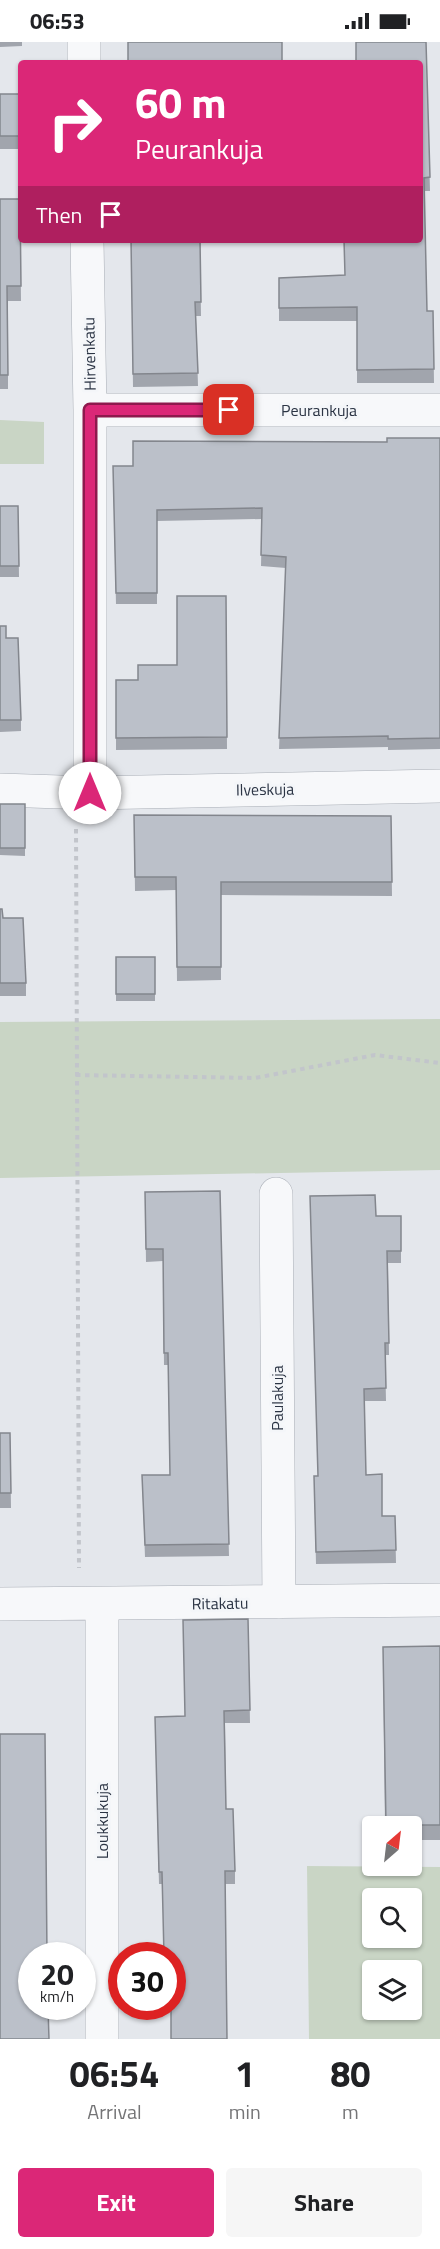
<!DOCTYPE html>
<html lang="en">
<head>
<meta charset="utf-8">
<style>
	:root { --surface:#fff; --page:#f6f6f6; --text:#202124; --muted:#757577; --accent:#db2777 }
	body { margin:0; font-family:"Titillium Web",sans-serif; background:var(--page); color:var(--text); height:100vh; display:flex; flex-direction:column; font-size:22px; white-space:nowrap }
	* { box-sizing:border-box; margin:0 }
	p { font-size:20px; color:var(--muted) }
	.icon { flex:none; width:33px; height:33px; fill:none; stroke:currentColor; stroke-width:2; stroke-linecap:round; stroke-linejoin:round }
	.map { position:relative; height:1997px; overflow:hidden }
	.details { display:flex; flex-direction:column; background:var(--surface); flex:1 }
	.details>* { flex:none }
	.guide { position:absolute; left:18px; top:18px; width:405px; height:183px; border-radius:6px; box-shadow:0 2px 4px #0004; background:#db2777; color:#fff; overflow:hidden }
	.needle { width:39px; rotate:28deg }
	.buttons { position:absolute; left:362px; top:1774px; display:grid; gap:12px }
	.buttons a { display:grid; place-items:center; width:60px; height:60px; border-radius:6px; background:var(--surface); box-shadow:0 2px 4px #0004; font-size:30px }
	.speed { position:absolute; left:18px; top:1900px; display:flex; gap:12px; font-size:30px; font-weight:700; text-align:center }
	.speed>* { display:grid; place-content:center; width:78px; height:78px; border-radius:50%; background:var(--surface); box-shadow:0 2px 4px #0004; line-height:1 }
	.speed small { font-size:15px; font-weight:400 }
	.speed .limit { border:9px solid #d22; background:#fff; color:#111 }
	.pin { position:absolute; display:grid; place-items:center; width:51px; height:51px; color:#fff; margin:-26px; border-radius:12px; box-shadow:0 3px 9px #0006 }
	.me { position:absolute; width:66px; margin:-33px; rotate:0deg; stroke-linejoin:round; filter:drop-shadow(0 0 4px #0008) }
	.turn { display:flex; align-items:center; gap:21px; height:126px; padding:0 18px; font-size:27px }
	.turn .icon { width:78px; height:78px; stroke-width:2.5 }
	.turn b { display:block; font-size:42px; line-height:51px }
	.then { display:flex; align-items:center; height:57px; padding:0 18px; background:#0003; gap:12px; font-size:22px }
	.eta { display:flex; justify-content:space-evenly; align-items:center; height:102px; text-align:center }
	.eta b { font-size:36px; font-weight:700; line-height:42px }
	.primary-button { display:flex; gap:12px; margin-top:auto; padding:12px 18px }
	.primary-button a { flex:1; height:69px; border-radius:6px; background:var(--accent); color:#fff; font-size:24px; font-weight:700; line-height:69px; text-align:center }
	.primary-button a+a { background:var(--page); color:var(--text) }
	.status { display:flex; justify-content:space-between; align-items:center; height:42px; padding:0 30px; background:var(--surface); direction:ltr }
	.status svg { height:16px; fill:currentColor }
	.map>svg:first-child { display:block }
	.green { fill:#c9d5c5; fill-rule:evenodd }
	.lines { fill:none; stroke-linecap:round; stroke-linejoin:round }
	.street-casing { stroke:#a9aeb6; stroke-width:34 }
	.path { stroke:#c2c5cb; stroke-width:4; stroke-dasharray:4.5 4.5; stroke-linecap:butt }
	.street { stroke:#f7f8fa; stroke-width:33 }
	.wall { fill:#a1a5ad }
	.building { fill:#bbc0c9; stroke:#83868d; stroke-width:1.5 }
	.route-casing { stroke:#8e194d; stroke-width:15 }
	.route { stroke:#db2777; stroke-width:10 }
	.labels { text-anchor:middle; stroke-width:6; stroke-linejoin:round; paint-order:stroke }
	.street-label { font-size:16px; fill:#2b3444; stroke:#f4f6f9 }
</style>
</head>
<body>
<div class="status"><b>06:53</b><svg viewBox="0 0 49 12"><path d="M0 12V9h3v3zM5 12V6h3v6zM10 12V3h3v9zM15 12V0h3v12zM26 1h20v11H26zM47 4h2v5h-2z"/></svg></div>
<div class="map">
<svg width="440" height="1997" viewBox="0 0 440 1997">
	<rect width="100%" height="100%" fill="#e4e7ec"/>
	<path class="green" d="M0,378L44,380V422H0Z
		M440,977V1128L0,1136V980Z
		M307,1824L440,1825V1997H309ZM372,1857H411V1896H372ZM372,1929H411V1968H372Z"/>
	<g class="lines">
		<g class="street-casing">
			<path id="street" d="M84,0V21
				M87,198L90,368V751
				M90,368H440
				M0,748L90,751L440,744
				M276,1152L279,1560
				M0,1562L440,1558
				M102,1562V1997"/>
		</g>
		<path class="path" d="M76,787L79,1526
			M76,1033L255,1036L375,1013L440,1021"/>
		<use href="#street" class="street"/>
	</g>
	<path class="wall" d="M0,0H22V4L0,5Z
		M426,0L430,149H424L427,269H433L434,341H357V279H279V236L345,233L420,198Z
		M0,52H21V107H0Z
		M0,157H20L21,259H8V347H0Z
		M131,198H200L201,274H196L198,344L133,345Z
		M440,396V707L388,708V705L279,707L286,526L261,524L262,477L157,479V562H116L113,424H133Z
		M0,464H18L19,535H0Z
		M226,554L227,707L116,708V638H138L177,623Z
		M0,584L6,596L21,678V689L0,690Z
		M0,762H25V814L0,813Z
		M134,773L391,774L392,854L221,853V938L177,939L176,848L135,849Z
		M0,867L26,941V954H0Z
		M116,915H155V959H116Z
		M220,1149L229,1514L145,1515L142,1433H170L168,1323H164L163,1219L146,1220L145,1150Z
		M376,1174H401V1221H388L389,1313H385L386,1359H364L366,1433L382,1474H395L396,1521L316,1522L314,1434H318Z
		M0,1391H10L11,1466H0Z
		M248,1577L250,1681H225L226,1767L235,1829V1842H225L172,1965L162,1842H159L155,1675L185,1674Z
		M440,1604V1798H411V1785H385L383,1605Z"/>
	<path class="building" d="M128,0H282V21H128Z
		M356,0H426L430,135L424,136L427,269H433L434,327L357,328V265L279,266V236L345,233L344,198H420V21H356Z
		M0,52H21V94H0Z
		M0,157H20L21,244H7L8,333H0Z
		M131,198H200L201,260H195L198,331L133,332Z
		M387,396H440V696L388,697V694L279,696L286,515L261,513L262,466L157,468V551H116L113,424H133V399L387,400Z
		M0,464H18L19,524H0Z
		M177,554H226L227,695L116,696V638H138V623H177Z
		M0,584H6V596H18L21,678H0Z
		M0,762H25V806H0Z
		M134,773L391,774L392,840H221V925H177L176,835H135Z
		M0,867H2L3,876H23L26,941H0Z
		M116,915H155V952H116Z
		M220,1149L229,1502L145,1503L142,1433H170L168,1311H164L163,1207H146L145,1150Z
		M375,1153L376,1174H401V1209H387L389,1301H385L386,1346L364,1347L366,1433L382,1432V1474H395L396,1508L316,1510L314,1434H318L310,1154Z
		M0,1391H10L11,1451H0Z
		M248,1577L250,1668L224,1669L226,1767H233L235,1829H225L227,1997H171V1965H172V1914H164L162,1830H159L155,1675L185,1674L183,1578Z
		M440,1604V1783H386L383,1605Z
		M0,1692H45L47,1914H32V1965H48L49,1997H0Z"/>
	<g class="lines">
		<g class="route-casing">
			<path id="route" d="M90,751V368H229"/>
		</g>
		<use href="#route" class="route"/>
	</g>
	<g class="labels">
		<g class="street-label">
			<text transform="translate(89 312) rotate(-91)" y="6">Hirvenkatu</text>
			<text x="319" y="374">Peurankuja</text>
			<text transform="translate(265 747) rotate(-1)" y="6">Ilveskuja</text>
			<text transform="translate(277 1356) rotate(-90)" y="6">Paulakuja</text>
			<text transform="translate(220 1561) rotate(-1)" y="6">Ritakatu</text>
			<text transform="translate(102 1779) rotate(-90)" y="6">Loukkukuja</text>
		</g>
	</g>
</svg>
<div class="buttons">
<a><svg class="needle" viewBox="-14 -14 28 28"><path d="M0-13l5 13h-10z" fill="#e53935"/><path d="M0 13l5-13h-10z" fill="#757577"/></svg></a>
<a><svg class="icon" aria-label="search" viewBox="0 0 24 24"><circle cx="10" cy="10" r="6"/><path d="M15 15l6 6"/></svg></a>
<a><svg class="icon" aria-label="layers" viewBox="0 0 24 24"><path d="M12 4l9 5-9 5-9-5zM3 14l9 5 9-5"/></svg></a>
</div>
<div class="speed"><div>20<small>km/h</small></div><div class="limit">30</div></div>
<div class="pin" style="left:229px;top:368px;background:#d93025"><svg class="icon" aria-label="arrive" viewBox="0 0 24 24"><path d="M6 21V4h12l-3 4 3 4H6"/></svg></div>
<svg class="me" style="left:90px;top:751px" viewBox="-20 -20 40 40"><circle r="19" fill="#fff"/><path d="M0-13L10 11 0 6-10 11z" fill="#db2777"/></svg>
<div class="guide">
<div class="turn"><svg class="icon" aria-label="right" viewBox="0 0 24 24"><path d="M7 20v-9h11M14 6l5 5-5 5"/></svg><div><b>60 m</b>Peurankuja</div></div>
<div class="then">Then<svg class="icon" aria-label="arrive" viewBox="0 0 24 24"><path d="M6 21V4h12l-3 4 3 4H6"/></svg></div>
</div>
</div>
<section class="details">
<div class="eta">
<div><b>06:54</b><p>Arrival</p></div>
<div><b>1</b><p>min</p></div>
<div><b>80</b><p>m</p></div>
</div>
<div class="primary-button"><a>Exit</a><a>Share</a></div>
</section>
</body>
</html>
